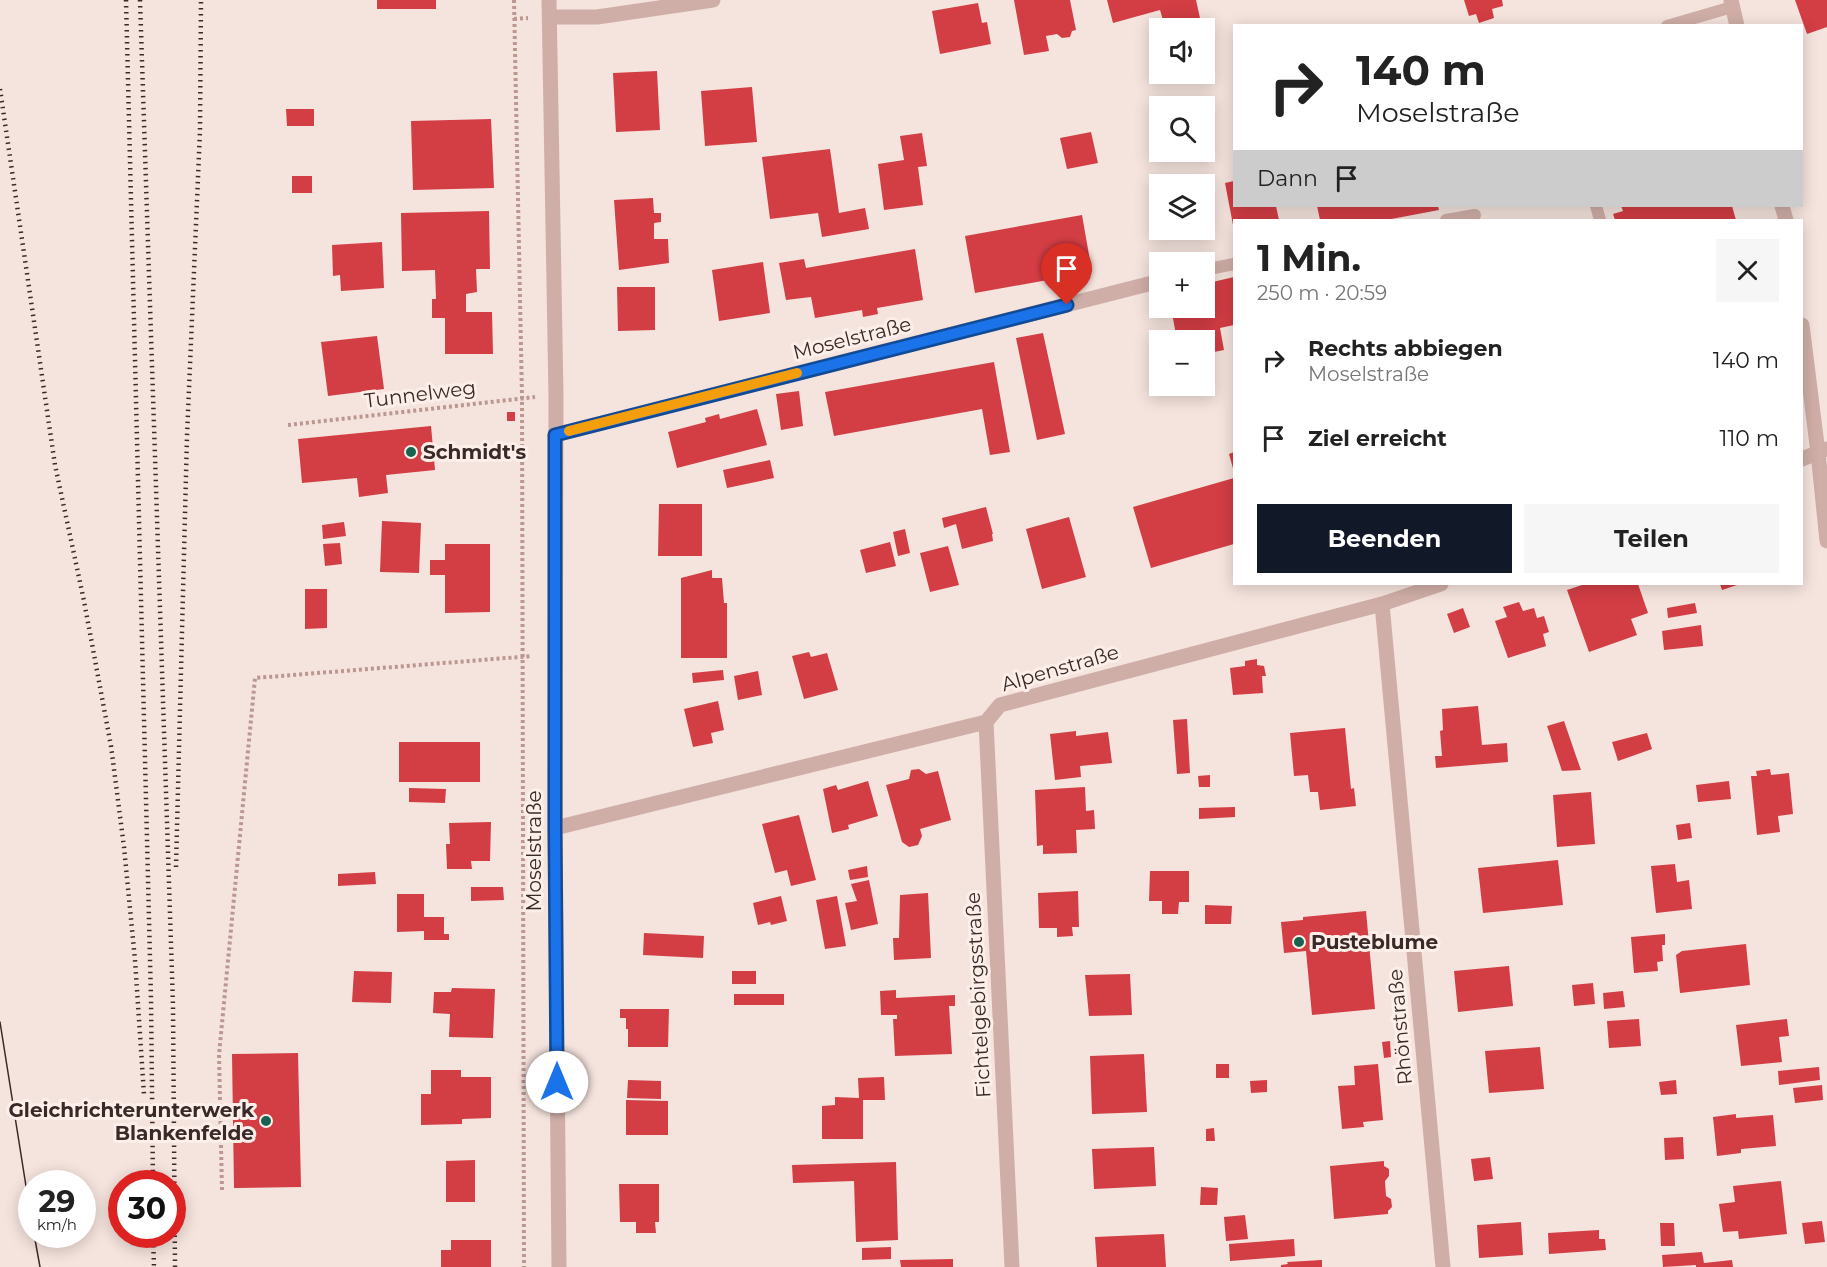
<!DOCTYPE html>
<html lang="de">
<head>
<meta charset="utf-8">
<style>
	:root { --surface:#fff; --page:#f6f6f6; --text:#222; --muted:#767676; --accent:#111827 }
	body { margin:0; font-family:Montserrat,sans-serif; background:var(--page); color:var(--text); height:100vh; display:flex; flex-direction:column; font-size:22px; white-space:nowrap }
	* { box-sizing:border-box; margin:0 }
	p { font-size:20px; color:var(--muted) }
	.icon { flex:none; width:33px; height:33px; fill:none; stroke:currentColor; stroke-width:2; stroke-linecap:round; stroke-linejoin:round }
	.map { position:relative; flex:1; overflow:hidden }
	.panel { position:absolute; left:1233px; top:219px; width:570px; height:366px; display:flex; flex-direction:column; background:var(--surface); border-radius:0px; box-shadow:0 3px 15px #0003 }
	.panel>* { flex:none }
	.top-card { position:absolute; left:1233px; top:24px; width:570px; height:183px; border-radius:0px; box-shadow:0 3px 15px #0003; background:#fff; color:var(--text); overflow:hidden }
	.controls { position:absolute; left:1149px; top:18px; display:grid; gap:12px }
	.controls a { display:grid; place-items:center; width:66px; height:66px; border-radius:0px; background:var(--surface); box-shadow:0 3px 15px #0003; font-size:30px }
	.speed { position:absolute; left:18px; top:1170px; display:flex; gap:12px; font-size:30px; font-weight:700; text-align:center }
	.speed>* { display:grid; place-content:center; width:78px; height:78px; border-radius:50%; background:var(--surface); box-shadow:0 3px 15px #0003; line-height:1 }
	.speed small { font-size:15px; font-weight:400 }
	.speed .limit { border:9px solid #d22; background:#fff; color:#111 }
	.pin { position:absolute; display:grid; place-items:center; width:51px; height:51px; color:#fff; margin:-62px -26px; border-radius:50% 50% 50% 0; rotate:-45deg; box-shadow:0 0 6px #0007 }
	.pin .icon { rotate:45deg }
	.me { position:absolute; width:66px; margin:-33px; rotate:0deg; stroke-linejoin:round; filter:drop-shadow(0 0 4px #0008) }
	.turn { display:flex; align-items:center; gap:21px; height:126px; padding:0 24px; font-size:27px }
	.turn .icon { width:78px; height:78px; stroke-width:2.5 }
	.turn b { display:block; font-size:42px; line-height:51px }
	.then { display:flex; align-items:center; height:57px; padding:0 24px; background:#0003; gap:12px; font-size:22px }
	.round { display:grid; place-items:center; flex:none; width:63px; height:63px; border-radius:0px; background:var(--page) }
	.head { display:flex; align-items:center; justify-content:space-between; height:102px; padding:0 24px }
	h1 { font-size:36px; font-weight:700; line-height:45px }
	.primary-button { display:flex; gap:12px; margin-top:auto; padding:12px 24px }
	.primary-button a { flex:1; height:69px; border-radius:0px; background:var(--accent); color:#fff; font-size:24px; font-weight:700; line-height:69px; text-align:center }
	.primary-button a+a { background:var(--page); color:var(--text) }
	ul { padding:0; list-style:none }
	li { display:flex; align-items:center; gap:18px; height:78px; padding:0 24px }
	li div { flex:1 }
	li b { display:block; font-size:22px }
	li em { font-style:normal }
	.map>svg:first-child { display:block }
	.building { fill:#d33d44 }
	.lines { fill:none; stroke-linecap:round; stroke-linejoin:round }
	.path { stroke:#bb9791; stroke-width:4; stroke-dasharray:3 3; stroke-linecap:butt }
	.service { stroke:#cfaea7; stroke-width:12 }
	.minor { stroke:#cfaea7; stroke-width:15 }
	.tram { stroke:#3b2928; stroke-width:1.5 }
	.rail { stroke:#3b2928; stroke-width:4.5; stroke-dasharray:1.5 4.5; stroke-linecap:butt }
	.route-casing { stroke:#114b97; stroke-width:15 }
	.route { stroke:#1a73e8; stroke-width:10 }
	.slow { stroke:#f59e0b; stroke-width:10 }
	.poi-dot { fill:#186251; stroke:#fcefea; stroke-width:2 }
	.labels { text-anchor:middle; stroke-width:6; stroke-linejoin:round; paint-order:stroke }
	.street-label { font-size:20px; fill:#3b2928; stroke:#fcefea }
	.poi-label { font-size:20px; font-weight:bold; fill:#3b2928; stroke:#fcefea; text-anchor:start }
</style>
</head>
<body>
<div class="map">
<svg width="1827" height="1267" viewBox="0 0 1827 1267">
	<rect width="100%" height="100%" fill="#f5e3dd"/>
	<path class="building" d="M377,0H436V9H377Z
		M1014,0H1070L1076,30L1072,31L1070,37L1062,38L1057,34L1046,36L1049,51L1024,55Z
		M1107,0H1196L1200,18L1165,27L1160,10L1113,23Z
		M1464,0H1502L1503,6L1492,9L1494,18L1479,23L1476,14L1469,16Z
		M1795,0H1827V27L1807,34Z
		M978,3L982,23L987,22L991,44L940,54L932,11Z
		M657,71L660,130L616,132L613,73Z
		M752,87L757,142L705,146L701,91Z
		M286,109H314V126H287Z
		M491,119L494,188L413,190L411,121Z
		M1091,132L1098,163L1067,169L1060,138Z
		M922,133L927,166L918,167L923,205L884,210L878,164L904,160L900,136Z
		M830,149L839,213L865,208L869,229L822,237L818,213L770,219L762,157Z
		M292,176H312V193H292Z
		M1234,181V206H1276L1279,220H1234L1233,225L1225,183Z
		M653,198L654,213H661V222L654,223V239H668L669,263L619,270L614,200Z
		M1317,206H1438L1439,210L1386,220H1320Z
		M1621,206H1732L1736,220H1615L1613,214L1623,211Z
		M489,211L490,269H476L477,292L466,294V312H492L493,354H445V318H432V299H436L435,270L402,271L401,213Z
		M1082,215L1092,272L975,293L965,236Z
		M382,242L384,288L341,291L340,275L333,276L332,245Z
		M915,249L923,300L877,308L878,314L863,317L862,310L815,318L811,297L786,300L779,263L804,259L806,268Z
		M763,262L770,313L719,321L712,270Z
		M1234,277V325L1220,328L1224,350L1204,354V340H1177L1171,308H1204V284Z
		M617,287H655V330L618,331Z
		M1043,333L1065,434L1037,440L1016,338Z
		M377,336L384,389L328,396L321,342Z
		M994,362L1010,452L990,455L982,409L834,436L825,392Z
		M799,391L803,426L781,430L776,394Z
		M757,409L767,445L677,468L668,432L706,422L705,418L719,414L720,419Z
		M507,412H515V421H507Z
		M431,426L435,470L386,475L388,493L359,497L357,478L302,483L298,439Z
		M1234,452V472L1229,454Z
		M770,460L774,478L727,488L723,470Z
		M1234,478V544L1151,568L1133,507Z
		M659,504H702V556H658Z
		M986,507L993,534H992L993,541L962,549L956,524L944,528L942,518Z
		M1069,517L1086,577L1042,589L1026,529Z
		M382,521L421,523L419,573L380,572Z
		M344,522L346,536L323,539L322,525Z
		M905,529L910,553L898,556L893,532Z
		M890,542L896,566L866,573L860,550Z
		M340,543L342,564L325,566L323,544Z
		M445,544H490V612L445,613V575H430V560H445Z
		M948,546L959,585L930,592L920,553Z
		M712,570V578H722L724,603H727V658H681V578Z
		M1585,584H1638L1648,613L1631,619L1637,635L1589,652L1567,590Z
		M1720,584H1740L1722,590Z
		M305,589H327V628L305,629Z
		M1519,602L1523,611L1534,608L1537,618L1544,616L1549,632L1543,634L1546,646L1508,658L1495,621L1507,617L1503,607Z
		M1695,603L1697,613L1668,618L1667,608Z
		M1463,608L1470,627L1454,633L1447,614Z
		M1701,625L1703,646L1664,650L1662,631Z
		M809,652L811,657L827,653L838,690L804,699L792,656Z
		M1257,659V665L1264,666L1266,676H1262L1263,693L1233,695L1230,668L1245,666V661Z
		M723,670L724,680L693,683L692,673Z
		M758,671L762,695L738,700L734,676Z
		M718,701L724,730L711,733L713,743L693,747L684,709Z
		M1478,706L1482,745L1507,743L1508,762L1436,768L1435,756H1442L1440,731L1443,730L1442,709Z
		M1187,719L1190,773L1177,774L1173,720Z
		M1564,721L1576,756L1581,770L1562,771L1547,726Z
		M1345,728L1351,789L1354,788L1356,806L1320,810L1318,792H1310L1308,775L1294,776L1290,733Z
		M1076,731V736L1108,732L1112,763L1080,766L1081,777L1055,780L1050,734Z
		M1647,733L1652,749L1618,761L1612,742Z
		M399,742H480V782H399Z
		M919,769L926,774L938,771L951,820L920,829L922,836L918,845L909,847L902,842L886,785L909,779L911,770Z
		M1770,769L1771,775L1789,773L1793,814L1778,816L1780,832L1757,835L1751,776H1757L1756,771Z
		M1210,775V787H1199L1198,776Z
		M868,781L878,816L848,825L849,829L832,833L823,789L836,785L838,790Z
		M1729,781L1731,799L1698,802L1696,785Z
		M1085,787L1086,811L1094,810L1095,829L1076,830L1077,853L1043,854V845L1037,846L1035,790Z
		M409,788L446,789L445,803L409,802Z
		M1591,792L1595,844L1557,847L1553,795Z
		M1235,807V817L1199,819V808Z
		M799,815L816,880L791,886L787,870L775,873L762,824Z
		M491,822L490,861H471L472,869H447L446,844H450L449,823Z
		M1690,823L1692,838L1678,840L1676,825Z
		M1558,860L1563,905L1483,913L1478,868Z
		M1675,864L1677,882L1689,880L1692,909L1656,913L1651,866Z
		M867,866L868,877L850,880L848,870Z
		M1150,871H1189V902H1179L1178,914H1162V901H1149Z
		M375,872L376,884L338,886V874Z
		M869,880L878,924L851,930L845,903L857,901L851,884Z
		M471,887H503L504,900L471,901Z
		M1078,891L1079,927H1072L1073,936L1057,937V928H1039L1038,893Z
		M928,893L931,958L894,960L893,938H899L900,895Z
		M397,894H424V917H444V934H449V940H424V931L397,932Z
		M781,896L787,921L771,925L770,922L758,925L753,903Z
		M837,896L846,946L825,949L816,900Z
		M1205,905L1232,906L1231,924H1205Z
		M1366,911L1375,1009L1312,1015L1306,951L1284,953L1281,922L1303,920V917Z
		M644,933L704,936L703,958L643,955Z
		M1665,934V945H1662L1663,961L1657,962L1658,971L1634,973L1631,937Z
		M1746,944L1750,985L1680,993L1676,955L1682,951Z
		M1509,966L1513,1006L1458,1012L1454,971Z
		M354,971L392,972L391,1003L352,1002Z
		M732,971H756V984H732Z
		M1130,974L1132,1015L1089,1016L1085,975Z
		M1593,983L1595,1004L1574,1006L1572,985Z
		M452,988L495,989L493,1038L449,1037L450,1014L433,1013L434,992H451Z
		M896,990V998L955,995V1006H949L952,1054L895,1056L893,1019H897V1015H881L880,991Z
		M1623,991L1625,1007L1604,1009L1603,993Z
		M734,994H784V1005H734Z
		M620,1009H669L668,1047H628V1029H626V1018H620Z
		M1639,1019L1641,1046L1609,1048L1607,1021Z
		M1787,1019L1789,1036L1779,1037L1782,1062L1741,1066L1736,1025Z
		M1390,1041L1391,1057L1384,1058L1382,1042Z
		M1540,1047L1544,1089L1489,1093L1485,1051Z
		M298,1053L301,1187L234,1188L232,1054Z
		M1144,1054L1147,1112L1092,1114L1090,1056Z
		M1216,1064H1229V1078H1216Z
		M1378,1064L1383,1120L1363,1122L1364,1127L1342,1129L1338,1086L1355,1085L1354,1066Z
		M1819,1067L1820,1080L1779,1085L1778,1071Z
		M431,1070H461V1077H491V1118L462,1119V1124L421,1125V1094H431Z
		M884,1077L885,1100H863V1139H822V1106L835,1105V1097L859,1098L858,1078Z
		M628,1080L661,1081V1099L627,1098Z
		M1267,1080V1092L1251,1093L1250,1081Z
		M1676,1080L1677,1094L1661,1095L1659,1082Z
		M1822,1085L1823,1100L1795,1103L1793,1088Z
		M626,1100L668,1101V1135H626Z
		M1736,1114V1118L1773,1115L1776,1146L1741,1149V1153L1717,1156L1713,1117Z
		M1214,1128L1215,1141H1206V1129Z
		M1683,1137L1684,1159L1665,1160L1664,1138Z
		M1154,1147L1156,1186L1094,1189L1092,1149Z
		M1490,1157L1493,1179L1474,1181L1471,1159Z
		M475,1160V1202H446V1161Z
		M1384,1161V1166L1389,1169V1176L1385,1181L1386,1196L1391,1199L1392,1207L1388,1211V1214L1334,1219L1330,1166Z
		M896,1162L898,1240L856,1242L854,1181L793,1183L792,1165Z
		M1781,1181L1787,1234L1739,1239L1738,1231L1723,1232L1719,1204L1735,1202L1733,1186Z
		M619,1184H659V1222H655L656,1233H636V1222H620Z
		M1201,1187L1218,1188L1217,1205H1200Z
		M1245,1215L1248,1239L1226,1241L1224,1217Z
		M1822,1221L1825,1242L1805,1244L1802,1223Z
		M1521,1222L1523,1255L1479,1258L1477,1225Z
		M1660,1223H1674L1675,1246H1661Z
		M1599,1230V1239H1605L1606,1250L1549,1254L1548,1233Z
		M1164,1234L1166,1267H1097L1095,1237Z
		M1294,1239L1295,1256L1230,1261L1229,1244Z
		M451,1240H491V1267H441V1250H451Z
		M891,1247V1259L862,1260V1248Z
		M1702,1252L1704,1263L1732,1260L1733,1267H1696V1265L1663,1267L1662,1255Z
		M953,1259V1267H901L900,1260Z
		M1322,1260V1267H1281V1265L1288,1264L1287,1262Z"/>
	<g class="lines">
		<path class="path" d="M514,0L522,397L524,1267
			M514,19L528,18
			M288,425L535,397
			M222,1190L219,1055L255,678L532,656"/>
		<path class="service" d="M1667,26L1732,7
			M1596,206L1600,220
			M1446,220L1475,215
			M1204,270L1234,264"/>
		<path class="minor" d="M549,0L556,396L555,828L559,1267
			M1731,0L1737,26
			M550,17H597L713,0
			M1782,206L1786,220
			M1802,325L1818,453L1827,541
			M555,435L1160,281
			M1802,459L1827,449
			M1382,604L1443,1267
			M986,722L1012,1267
			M555,828L986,722L1000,705L1382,604L1441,584"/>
		<path class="tram" d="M0,1022L32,1224
			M34,1234L40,1267"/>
		<path class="rail" d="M126,0L151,999L153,1184
			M140,0L173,1005L175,1267
			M0,89L55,465L84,601L111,746L124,847L135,960L144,1094
			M176,867L187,436L200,130L201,0
			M153,1234L154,1267"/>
	</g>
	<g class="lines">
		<g class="route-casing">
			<path id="route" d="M557,1082L555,828V435L1067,305"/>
		</g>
		<use href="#route" class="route"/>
		<path class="slow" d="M569,431L797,373"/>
	</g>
	<g class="poi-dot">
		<circle cx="411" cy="452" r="6"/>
		<circle cx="1299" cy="942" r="6"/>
		<circle cx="266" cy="1121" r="6"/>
	</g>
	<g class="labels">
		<g class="street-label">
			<text transform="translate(852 338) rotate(-14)" y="7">Moselstraße</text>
			<text transform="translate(420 394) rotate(-7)" y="7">Tunnelweg</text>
			<text transform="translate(1060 668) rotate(-16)" y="7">Alpenstraße</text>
			<text transform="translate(534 851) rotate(-90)" y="7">Moselstraße</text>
			<text transform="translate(978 995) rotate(-93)" y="7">Fichtelgebirgsstraße</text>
			<text transform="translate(1400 1027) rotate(-95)" y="7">Rhönstraße</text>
		</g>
		<g class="poi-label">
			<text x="423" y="459">Schmidt's</text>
			<text x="1311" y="949">Pusteblume</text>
			<text x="254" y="1117" text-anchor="end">Gleichrichterunterwerk<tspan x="254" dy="23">Blankenfelde</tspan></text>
		</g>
	</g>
</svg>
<div class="controls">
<a><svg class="icon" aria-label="sound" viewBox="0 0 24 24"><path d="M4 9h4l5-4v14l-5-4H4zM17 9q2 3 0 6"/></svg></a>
<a><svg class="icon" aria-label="search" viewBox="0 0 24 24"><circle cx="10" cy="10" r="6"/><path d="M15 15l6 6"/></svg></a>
<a><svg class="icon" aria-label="layers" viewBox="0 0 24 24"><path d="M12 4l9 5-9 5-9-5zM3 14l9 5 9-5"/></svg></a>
<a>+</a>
<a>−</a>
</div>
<div class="speed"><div>29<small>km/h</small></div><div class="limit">30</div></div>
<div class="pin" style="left:1067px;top:305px;background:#d93025"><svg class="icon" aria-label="arrive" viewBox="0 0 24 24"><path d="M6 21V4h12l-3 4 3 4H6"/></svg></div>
<svg class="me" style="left:557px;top:1082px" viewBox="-20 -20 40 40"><circle r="19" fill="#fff"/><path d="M0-13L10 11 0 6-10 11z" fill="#1a73e8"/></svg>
<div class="top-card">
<div class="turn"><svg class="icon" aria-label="right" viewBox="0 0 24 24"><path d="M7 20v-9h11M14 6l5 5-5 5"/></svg><div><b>140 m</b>Moselstraße</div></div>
<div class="then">Dann<svg class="icon" aria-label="arrive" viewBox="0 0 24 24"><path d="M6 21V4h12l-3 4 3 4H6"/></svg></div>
</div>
<section class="panel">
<div class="head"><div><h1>1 Min.</h1><p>250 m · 20:59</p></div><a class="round"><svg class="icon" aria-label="close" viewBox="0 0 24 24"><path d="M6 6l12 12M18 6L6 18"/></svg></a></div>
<ul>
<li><svg class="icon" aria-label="right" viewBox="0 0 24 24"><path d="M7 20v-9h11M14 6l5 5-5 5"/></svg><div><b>Rechts abbiegen</b><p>Moselstraße</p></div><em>140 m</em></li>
<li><svg class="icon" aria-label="arrive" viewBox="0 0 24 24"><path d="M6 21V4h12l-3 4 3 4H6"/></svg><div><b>Ziel erreicht</b></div><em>110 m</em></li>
</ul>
<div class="primary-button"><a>Beenden</a><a>Teilen</a></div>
</section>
</div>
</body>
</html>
